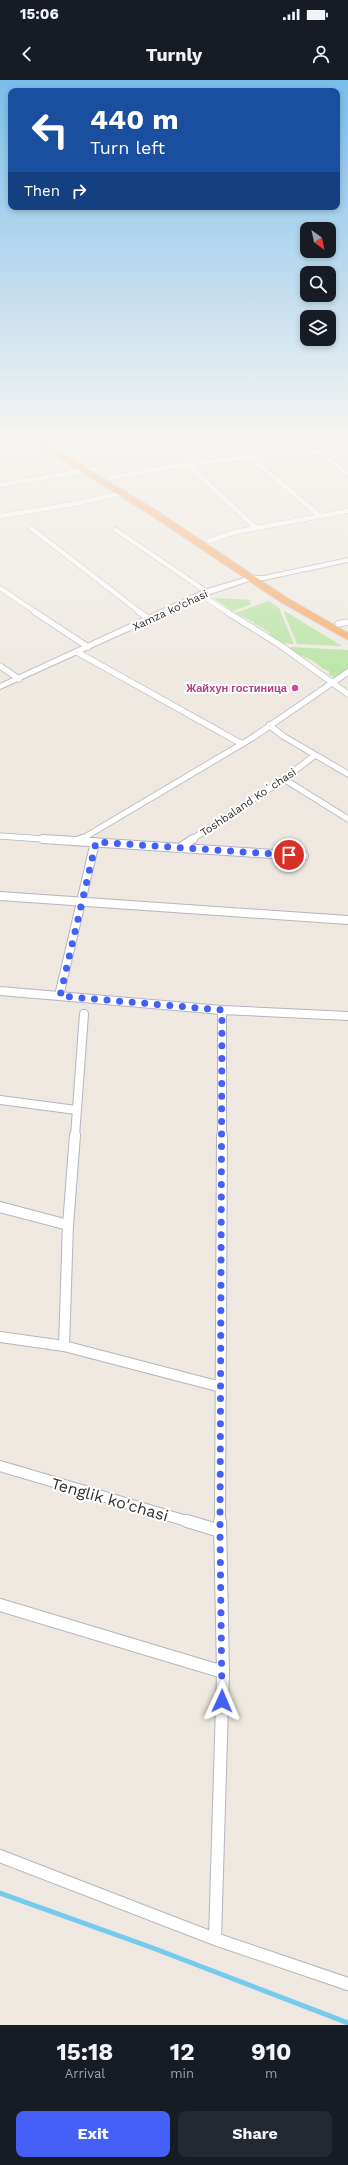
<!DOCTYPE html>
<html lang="en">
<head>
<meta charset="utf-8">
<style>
	:root { --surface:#171b24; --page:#242831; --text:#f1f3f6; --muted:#9ea1a6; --accent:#4460f6 }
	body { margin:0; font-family:"Work Sans",sans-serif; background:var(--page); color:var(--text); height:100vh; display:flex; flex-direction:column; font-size:15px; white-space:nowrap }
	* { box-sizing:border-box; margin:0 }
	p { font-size:13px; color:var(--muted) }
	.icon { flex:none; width:22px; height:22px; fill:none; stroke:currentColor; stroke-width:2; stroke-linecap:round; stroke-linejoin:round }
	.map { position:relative; height:1945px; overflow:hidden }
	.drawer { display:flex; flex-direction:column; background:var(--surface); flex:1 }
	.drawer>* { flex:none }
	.guide { position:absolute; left:8px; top:8px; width:332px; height:122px; border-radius:8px; box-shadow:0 2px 6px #0003; background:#1a4fa0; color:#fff; overflow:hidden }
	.needle { width:26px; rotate:147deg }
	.controls { position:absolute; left:300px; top:142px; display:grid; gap:8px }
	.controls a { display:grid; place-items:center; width:36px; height:36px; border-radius:8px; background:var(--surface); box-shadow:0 2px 6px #0003; font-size:20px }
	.pin { position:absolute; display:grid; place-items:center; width:34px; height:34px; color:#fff; margin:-17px; border:2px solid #fff; border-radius:50%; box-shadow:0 1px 4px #0007 }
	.me { position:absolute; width:44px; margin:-22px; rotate:1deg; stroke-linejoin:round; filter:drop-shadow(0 0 3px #0008) }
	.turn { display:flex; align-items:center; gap:14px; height:84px; padding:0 16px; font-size:18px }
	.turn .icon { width:52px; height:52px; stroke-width:2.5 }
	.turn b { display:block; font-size:28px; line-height:34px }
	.then { display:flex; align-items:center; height:38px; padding:0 16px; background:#0003; gap:8px; font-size:15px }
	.eta { display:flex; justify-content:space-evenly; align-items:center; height:68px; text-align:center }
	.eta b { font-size:24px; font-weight:700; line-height:28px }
	.primary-button { display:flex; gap:8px; margin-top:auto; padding:8px 16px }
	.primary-button a { flex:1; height:46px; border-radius:8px; background:var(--accent); color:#fff; font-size:16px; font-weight:700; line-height:46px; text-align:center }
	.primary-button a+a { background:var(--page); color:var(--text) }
	.status { display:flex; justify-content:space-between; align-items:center; height:28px; padding:0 20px; background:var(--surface); direction:ltr }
	.status svg { height:11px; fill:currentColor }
	header { display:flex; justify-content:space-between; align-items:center; height:52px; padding:0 16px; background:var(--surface); font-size:18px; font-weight:700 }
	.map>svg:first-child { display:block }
	.green { fill:#b3e39e }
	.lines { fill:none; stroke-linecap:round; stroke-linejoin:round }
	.stream { stroke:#76caed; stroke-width:5 }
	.street-far4-casing { stroke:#b3b5c0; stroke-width:5.5 }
	.street-far3-casing { stroke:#b3b5c0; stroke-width:7 }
	.street-far2-casing { stroke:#b3b5c0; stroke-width:10 }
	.street-far1-casing { stroke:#b3b5c0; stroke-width:12 }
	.street-casing { stroke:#b3b5c0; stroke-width:14 }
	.secondary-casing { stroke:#b3b5c0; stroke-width:2 }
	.highway-casing { stroke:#c8c8c8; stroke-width:2 }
	.street-far4 { stroke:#fff; stroke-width:4.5 }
	.street-far3 { stroke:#fff; stroke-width:5.5 }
	.street-far2 { stroke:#fff; stroke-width:8 }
	.street-far1 { stroke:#fff; stroke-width:10 }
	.street { stroke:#fff; stroke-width:12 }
	.secondary { fill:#fff; fill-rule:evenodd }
	.highway { fill:#fba65e; fill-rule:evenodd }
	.route { stroke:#4460f6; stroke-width:7; stroke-dasharray:0 12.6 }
	.hotel-dot { fill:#d1479c; stroke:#fff; stroke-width:1.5 }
	.labels { text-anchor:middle; stroke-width:4; stroke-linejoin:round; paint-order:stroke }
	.far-street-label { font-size:11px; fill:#2d2d2d; stroke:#fff }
	.far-hotel-label { font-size:11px; font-weight:bold; fill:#b23c85; stroke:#fff; text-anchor:end }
	.near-street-label { font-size:16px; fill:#2d2d2d; stroke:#fff }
</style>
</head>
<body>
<div class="status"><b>15:06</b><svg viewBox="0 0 49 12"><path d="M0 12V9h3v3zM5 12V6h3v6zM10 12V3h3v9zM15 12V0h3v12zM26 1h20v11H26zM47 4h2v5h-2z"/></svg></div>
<header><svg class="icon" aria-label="back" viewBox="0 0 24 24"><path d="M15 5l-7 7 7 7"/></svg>Turnly<svg class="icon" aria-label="person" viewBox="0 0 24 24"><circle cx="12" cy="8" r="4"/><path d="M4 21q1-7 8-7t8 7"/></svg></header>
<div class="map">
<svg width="348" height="1945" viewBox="0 0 348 1945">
	<rect width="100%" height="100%" fill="#eee8e0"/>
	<path class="green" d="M213,518L253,520L248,521L252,524L233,531Z
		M269,521L279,528L294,564L281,563L268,555L270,553L258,545L253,544L254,542L235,533Z
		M283,530L342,566L297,564Z
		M291,567L348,570V590C341,594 337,600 329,595V591C320,589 317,582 309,579C302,576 297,574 289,569Z"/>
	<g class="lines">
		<path class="stream" d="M0,1813L153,1868L348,1943"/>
		<g class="street-far4-casing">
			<path id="street-far4" d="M0,364L32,358
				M318,371L348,394
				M249,376L320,436
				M187,384L256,448
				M111,398C189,381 268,374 348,370
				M0,405L95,389
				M0,436L68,425L123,413
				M31,448L141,533
				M116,450L207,512
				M209,461L235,452L348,431
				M0,508L37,533
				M201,515L229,533"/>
		</g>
		<g class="street-far3-casing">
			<path id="street-far3" d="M35,532L88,567
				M139,532L149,539
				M227,532L280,565L348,614
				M338,544L348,542
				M77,572L242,664
				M0,586L19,599
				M269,645L283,656L348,694
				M284,699L348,739
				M0,756L58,760
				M80,760L252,658L348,592
				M191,760L284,699L315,675"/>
		</g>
		<g class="street-far2-casing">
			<path id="street-far2" d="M43,759L304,776
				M78,761L82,759
				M179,768L193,759
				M0,816L348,840
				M0,911L222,930L348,936
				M59,916L95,762
				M0,1020L76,1030
				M75,1056L84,934
				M222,1056V930"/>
		</g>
		<g class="street-far1-casing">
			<path id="street-far1" d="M0,1127L68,1145
				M0,1257L64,1266L221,1307
				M64,1266L68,1145L75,1055
				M0,1386L190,1442
				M220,1442L222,1055"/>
		</g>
		<g class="street-casing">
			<path id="street" d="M187,1441L220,1451
				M0,1525L223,1592
				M0,1776L215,1859L348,1904
				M215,1859L223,1592L220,1441"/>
		</g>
		<g class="secondary-casing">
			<path id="secondary" d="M348,478V482L264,500H252L210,514L0,609V604L204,510L251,496H264Z"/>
		</g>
		<g class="highway-casing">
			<path id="highway" d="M27,358H36L154,429L287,518L348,553V560L281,522L148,433Z"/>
		</g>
		<use href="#street-far4" class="street-far4"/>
		<use href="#street-far3" class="street-far3"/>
		<use href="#street-far2" class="street-far2"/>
		<use href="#street-far1" class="street-far1"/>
		<use href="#street" class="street"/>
		<use href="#secondary" class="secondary"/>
		<use href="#highway" class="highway"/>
	</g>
	<linearGradient id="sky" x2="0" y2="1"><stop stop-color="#7abdea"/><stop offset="0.57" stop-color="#f7f5f1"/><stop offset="1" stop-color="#f7f5f1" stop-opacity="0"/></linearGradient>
	<rect width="348" height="630" fill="url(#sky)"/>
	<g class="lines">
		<path class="route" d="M222,1621L220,1451L222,930L60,916L96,762L289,775"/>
	</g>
	<circle class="hotel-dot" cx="295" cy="608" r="4"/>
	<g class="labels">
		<g class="far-street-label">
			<text transform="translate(170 530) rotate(-25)" y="4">Xamza ko'chasi</text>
			<text transform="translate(248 722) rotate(-34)" y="4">Toshbaland Koʻchasi</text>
		</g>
		<g class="far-hotel-label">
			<text x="287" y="612">Жайхун гостиница</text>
		</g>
		<g class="near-street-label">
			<text transform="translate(110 1419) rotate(16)" y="6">Tenglik ko'chasi</text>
		</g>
	</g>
</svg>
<div class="controls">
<a><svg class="needle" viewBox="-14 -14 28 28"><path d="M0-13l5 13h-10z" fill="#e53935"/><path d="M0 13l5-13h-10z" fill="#9ea1a6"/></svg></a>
<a><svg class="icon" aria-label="search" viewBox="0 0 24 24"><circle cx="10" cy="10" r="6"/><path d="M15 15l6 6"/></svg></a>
<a><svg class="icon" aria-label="layers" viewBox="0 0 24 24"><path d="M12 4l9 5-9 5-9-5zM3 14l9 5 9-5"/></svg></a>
</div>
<div class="pin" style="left:289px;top:775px;background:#d93025"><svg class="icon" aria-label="arrive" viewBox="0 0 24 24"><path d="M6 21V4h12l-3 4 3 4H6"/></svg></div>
<svg class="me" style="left:222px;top:1621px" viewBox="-20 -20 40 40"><path d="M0-17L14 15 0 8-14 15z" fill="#4460f6" stroke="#fff" stroke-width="4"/></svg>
<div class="guide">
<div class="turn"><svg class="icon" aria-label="left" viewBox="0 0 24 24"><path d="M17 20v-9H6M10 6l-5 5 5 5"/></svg><div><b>440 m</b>Turn left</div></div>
<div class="then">Then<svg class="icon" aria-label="right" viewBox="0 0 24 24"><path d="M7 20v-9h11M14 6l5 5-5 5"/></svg></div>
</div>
</div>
<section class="drawer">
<div class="eta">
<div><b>15:18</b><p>Arrival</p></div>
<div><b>12</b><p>min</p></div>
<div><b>910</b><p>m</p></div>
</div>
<div class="primary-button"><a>Exit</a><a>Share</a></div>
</section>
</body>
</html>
